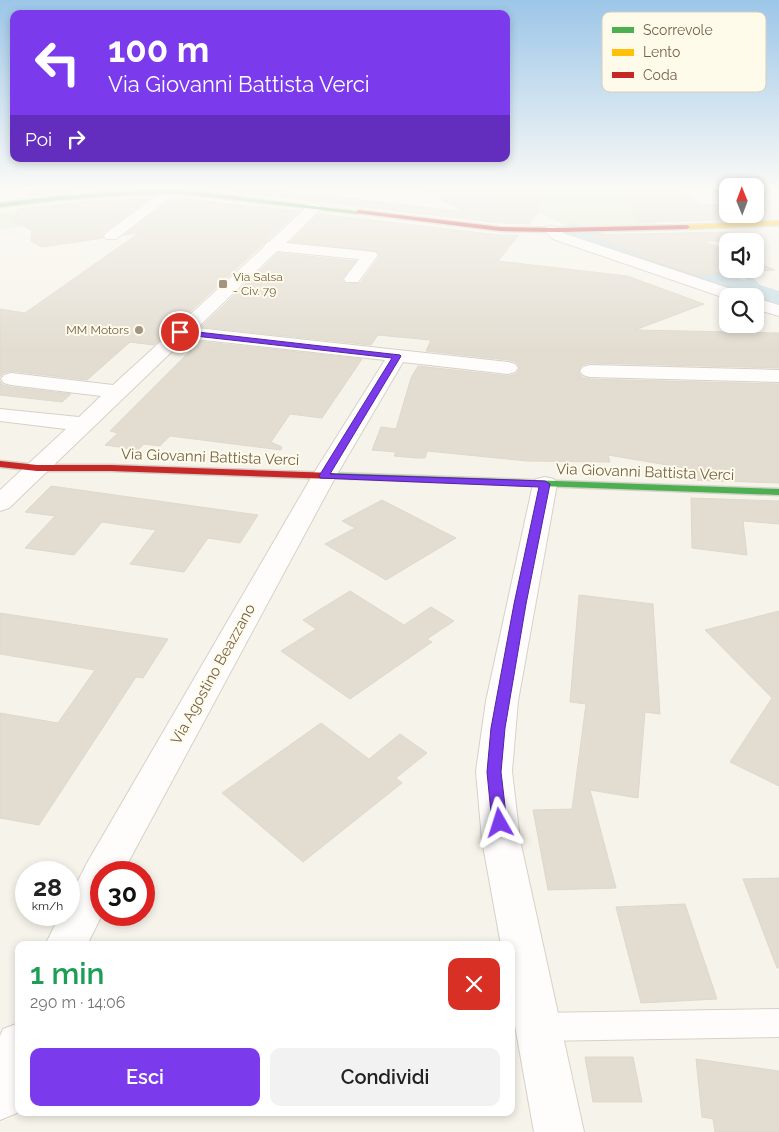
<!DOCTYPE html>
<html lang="it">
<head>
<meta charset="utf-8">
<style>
	:root { --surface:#fff; --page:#f2f2f2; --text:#222; --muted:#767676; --accent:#7c3aed }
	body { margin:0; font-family:Raleway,sans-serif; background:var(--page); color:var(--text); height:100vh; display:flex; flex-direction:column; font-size:19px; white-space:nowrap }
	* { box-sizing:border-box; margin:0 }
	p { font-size:16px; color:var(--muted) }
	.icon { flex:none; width:28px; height:28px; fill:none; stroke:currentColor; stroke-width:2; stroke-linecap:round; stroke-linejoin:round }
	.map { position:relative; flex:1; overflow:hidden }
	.details { position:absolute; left:15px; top:941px; width:500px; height:175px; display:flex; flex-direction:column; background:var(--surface); border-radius:10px; box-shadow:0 2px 8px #0003 }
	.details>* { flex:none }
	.hud { position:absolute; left:10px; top:10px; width:500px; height:152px; border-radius:10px; box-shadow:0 2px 8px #0003; background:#7c3aed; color:#fff; overflow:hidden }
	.needle { width:32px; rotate:359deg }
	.fabs { position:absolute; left:719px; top:178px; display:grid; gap:10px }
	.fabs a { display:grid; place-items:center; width:45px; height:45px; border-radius:10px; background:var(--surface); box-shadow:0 2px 8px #0003; font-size:25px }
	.speed { position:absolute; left:15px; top:861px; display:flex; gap:10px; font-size:25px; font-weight:700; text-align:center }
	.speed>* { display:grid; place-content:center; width:65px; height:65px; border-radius:50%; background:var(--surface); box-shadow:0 2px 8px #0003; line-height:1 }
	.speed small { font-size:12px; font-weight:400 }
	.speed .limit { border:8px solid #d22; background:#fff; color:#111 }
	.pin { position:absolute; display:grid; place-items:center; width:42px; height:42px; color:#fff; margin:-21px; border:2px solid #fff; border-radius:50%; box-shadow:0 1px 5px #0007 }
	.me { position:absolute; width:55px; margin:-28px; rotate:354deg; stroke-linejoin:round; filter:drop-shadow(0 0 4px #0008) }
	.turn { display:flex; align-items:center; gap:18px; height:105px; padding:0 15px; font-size:22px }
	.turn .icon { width:65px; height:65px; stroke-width:2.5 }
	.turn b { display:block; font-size:35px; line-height:42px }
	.then { display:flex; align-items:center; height:48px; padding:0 15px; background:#0003; gap:10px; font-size:19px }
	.round { display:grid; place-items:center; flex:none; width:52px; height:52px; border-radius:10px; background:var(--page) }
	.head { display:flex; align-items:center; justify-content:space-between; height:85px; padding:0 15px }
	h1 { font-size:30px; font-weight:600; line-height:38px; color:#1e9e55 }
	.action { display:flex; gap:10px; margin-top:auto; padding:10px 15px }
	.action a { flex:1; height:58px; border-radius:10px; background:var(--accent); color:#fff; font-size:20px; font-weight:600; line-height:58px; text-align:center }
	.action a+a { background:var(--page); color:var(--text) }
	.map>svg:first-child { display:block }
	.green { fill:#deeed4 }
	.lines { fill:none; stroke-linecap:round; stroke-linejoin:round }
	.stream { fill:#cbe0e7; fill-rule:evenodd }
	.river { fill:#cbe0e7; fill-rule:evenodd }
	.building { fill:#e3ddd1; stroke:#dfd8cc }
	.lane-casing { stroke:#d6d1c8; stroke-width:2 }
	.street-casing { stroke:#d6d1c8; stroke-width:2 }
	.fast-casing { stroke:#d6d1c8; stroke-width:3 }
	.slow-casing { stroke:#d6d1c8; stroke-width:3 }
	.jam-casing { stroke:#d6d1c8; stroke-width:3 }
	.path { stroke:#dad4cd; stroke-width:2; stroke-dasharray:0.5 2; stroke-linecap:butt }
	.lane { fill:#fefdfc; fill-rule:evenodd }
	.street { fill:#fefdfc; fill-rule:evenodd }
	.fast { fill:#4caf50; fill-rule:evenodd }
	.slow { fill:#ffc107; fill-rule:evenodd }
	.jam { fill:#c62828; fill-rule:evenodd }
	.route { fill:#7c3aed; stroke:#51269a }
	.poi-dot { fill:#a29481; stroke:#fffbeb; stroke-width:2 }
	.labels { text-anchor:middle; stroke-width:4; stroke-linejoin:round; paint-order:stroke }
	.far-poi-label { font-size:12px; fill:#756149; stroke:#fffbeb; text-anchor:start }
	.street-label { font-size:15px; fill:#756149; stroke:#fffbeb }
	.key { fill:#fffbeb; stroke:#d6cdba; stroke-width:1 }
	.key-label { font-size:14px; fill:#756149 }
</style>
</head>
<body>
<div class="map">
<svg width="779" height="1132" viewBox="0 0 779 1132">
	<rect width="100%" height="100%" fill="#f6f4ea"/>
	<path class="green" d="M510,190H632L645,215L660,225L576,227L574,224H563L515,201Z
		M94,200L107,204L16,213L12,221L24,226L0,230V213Z"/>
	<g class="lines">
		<path class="stream" d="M734,269C749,268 763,289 773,299V301H769Z"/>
		<path class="river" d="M573,223L617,239L779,291V314L755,307V296L728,297L595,253L562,238L558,232L562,226Z"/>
	</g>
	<path class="building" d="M28,190H78L25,196Z
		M221,190H275L465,212L424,190H537L538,212L529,224L500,223Z
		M625,190H680L702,205L728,204V220L637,222Z
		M151,198L105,231L102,235L103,238L42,247L31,241L32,230L12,221L18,209L93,201Z
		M173,198L299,211L154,345L130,342L87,380L11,371L3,373L0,377V309L25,313L139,233L124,235Z
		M319,214L500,235H519L498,261L627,276L704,304L635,330L779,333V368L590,363L582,365L578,371L582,377L590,379L779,384V483L691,480V469L608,455L610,462L527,461L427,451L425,458H416L394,456L396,452L372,450L381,427L396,429L411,378L418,366L508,376L516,374L520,368L516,362L508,360L426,351L431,340L378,335L371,345L201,327L278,253L356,261L342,279L346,284L360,283L380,256L376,251L290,242Z
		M728,232V241H703L728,251V269H755V262L775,270L695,275L653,261L589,235Z
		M187,340L362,359L322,418L290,414L271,442L282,447L281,450L170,436L160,446L144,444L138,450L105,445L118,433L110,431L192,349L178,348Z
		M0,381L3,385L11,387L71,394L62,402L0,395Z
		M51,486L258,515L240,543L208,538L184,572L130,564L156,530L102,522L74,555L25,548L55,516L25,512Z
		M691,498L779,501V524L743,521L747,555L692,548Z
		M382,500L456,538L386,580L325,544L355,528L342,521Z
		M350,591L404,625L431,607L454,621L427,639L432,642L350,699L281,651L316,629L303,620Z
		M579,595L653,604L660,714L645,712L638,798L590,790L616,888L548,890L533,810L572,809L586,704L570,702Z
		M779,611V786L730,762L772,698L705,630Z
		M0,613L168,639L143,678L136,677L39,825L0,818V713L58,723L95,670L0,654Z
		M321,723L369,759L400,734L427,753L396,778L402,783L303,862L222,793Z
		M779,878V968H777L743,879Z
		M685,904L717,999L641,1003L616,907Z
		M585,1057H633L642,1102H593Z
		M696,1059L779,1071V1132H715L713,1119L702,1117Z"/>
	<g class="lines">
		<g class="lane-casing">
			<path id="lane" d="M779,1009V1037L540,1041L530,1037L526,1027L530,1017L540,1013Z"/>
		</g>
		<g class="street-casing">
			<path id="street" d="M165,190L179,191L116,239H106L104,236L106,233Z
				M315,203L322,207L320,210L286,243L375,252L378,255L358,282H346L344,279L359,259L277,251L197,328L508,362L515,364L518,368L515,372L508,374L403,362L336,476L123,872H101L102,915L87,945H45L60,915H69V898L87,863L312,476L385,360L186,338L9,508L0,511V490L66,429L0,421V409L79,417L101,396L11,385L4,383L1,379L4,375L11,373L113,385L264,247L266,243L269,242L310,204Z
				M551,226L556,227L563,233L740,292L743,296H728V299L553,239L544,230L546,227Z
				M755,298L779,305V316L755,309Z
				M590,365L779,370V382L590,377L583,375L580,371L583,367Z
				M545,477L554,479L557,484L518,701L512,771L520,840L584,1132H534L511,1003V945H501L482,840L476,771L486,701L533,484L536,479Z
				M19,1023V1109L17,1113L0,1120V1036L3,1029Z"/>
		</g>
		<g class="fast-casing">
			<path id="fast" d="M139,190H185L361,212L358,214L185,194C123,193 62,199 0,207V203L69,195Z
				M713,190H721L728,194V198Z
				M333,473L779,489V495L330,478L328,476L330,474Z"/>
		</g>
		<g class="slow-casing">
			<path id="slow" d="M779,221V225L687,229L684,227L687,225Z"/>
		</g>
		<g class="jam-casing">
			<path id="jam" d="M358,210L500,227L559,228L687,225L690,227L687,229L559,232L500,231L356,213Z
				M0,461L37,465H111L333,473L338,476L333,479L111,471H37L0,467Z"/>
		</g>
		<path class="path" d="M535,190L561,204L564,211
			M618,190L626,208"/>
		<use href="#lane" class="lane"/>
		<use href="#street" class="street"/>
		<use href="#fast" class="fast"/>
		<use href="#slow" class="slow"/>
		<use href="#jam" class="jam"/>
	</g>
	<linearGradient id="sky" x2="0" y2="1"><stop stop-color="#9cc6e8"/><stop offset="0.54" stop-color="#fbfaf6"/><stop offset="1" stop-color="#fbfaf6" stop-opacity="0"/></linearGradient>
	<rect width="779" height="349" fill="url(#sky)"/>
	<path class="route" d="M180,330L400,355L401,356L330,474L545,481L550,484L526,604L505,728L501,772L507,823L505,827L500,829L494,827L492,823L487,772L491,728L514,604L539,487L320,478L319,476L392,358L177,334L176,332Z"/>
	<g class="poi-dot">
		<rect x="218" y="279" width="10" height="10" rx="2.5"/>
		<circle cx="139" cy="330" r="5"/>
	</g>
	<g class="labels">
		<g class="far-poi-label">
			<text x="233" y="281">Via Salsa<tspan x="233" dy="14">- Civ. 79</tspan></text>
			<text x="129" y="334" text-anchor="end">MM Motors</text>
		</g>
		<g class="street-label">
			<text transform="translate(210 457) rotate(2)" y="5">Via Giovanni Battista Verci</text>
			<text transform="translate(645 472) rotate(2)" y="5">Via Giovanni Battista Verci</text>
			<text transform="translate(213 674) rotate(-61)" y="5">Via Agostino Beazzano</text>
		</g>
	</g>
	<rect x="602" y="12" width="164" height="80" rx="8" class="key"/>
	<rect x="612" y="27" width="22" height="6" fill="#4caf50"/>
	<rect x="612" y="49" width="22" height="7" fill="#ffc107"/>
	<rect x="612" y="72" width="22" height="6" fill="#c62828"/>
	<g class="key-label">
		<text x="643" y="35">Scorrevole</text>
		<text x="643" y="57">Lento</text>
		<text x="643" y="80">Coda</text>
	</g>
</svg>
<div class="fabs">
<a><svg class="needle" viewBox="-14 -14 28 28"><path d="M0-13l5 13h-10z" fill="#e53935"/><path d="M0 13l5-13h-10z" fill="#767676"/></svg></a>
<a><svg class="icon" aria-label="sound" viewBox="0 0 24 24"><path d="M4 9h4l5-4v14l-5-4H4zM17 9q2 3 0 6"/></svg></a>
<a><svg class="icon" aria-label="search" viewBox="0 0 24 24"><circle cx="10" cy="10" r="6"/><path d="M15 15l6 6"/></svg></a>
</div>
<div class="speed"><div>28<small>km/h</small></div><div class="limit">30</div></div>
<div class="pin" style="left:180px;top:332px;background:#d93025"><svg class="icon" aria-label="arrive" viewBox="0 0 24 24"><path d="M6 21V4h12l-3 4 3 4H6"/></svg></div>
<svg class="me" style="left:500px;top:823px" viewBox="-20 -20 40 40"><path d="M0-17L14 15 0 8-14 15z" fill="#7c3aed" stroke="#fff" stroke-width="4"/></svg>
<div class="hud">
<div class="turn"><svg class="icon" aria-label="left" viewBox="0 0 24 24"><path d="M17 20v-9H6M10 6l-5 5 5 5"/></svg><div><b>100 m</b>Via Giovanni Battista Verci</div></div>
<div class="then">Poi<svg class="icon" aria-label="right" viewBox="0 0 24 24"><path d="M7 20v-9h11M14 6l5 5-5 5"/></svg></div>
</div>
<section class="details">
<div class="head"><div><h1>1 min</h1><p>290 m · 14:06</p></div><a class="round" style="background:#d93025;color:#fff"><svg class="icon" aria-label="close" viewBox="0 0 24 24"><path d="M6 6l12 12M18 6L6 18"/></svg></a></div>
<div class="action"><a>Esci</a><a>Condividi</a></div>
</section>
</div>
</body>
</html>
